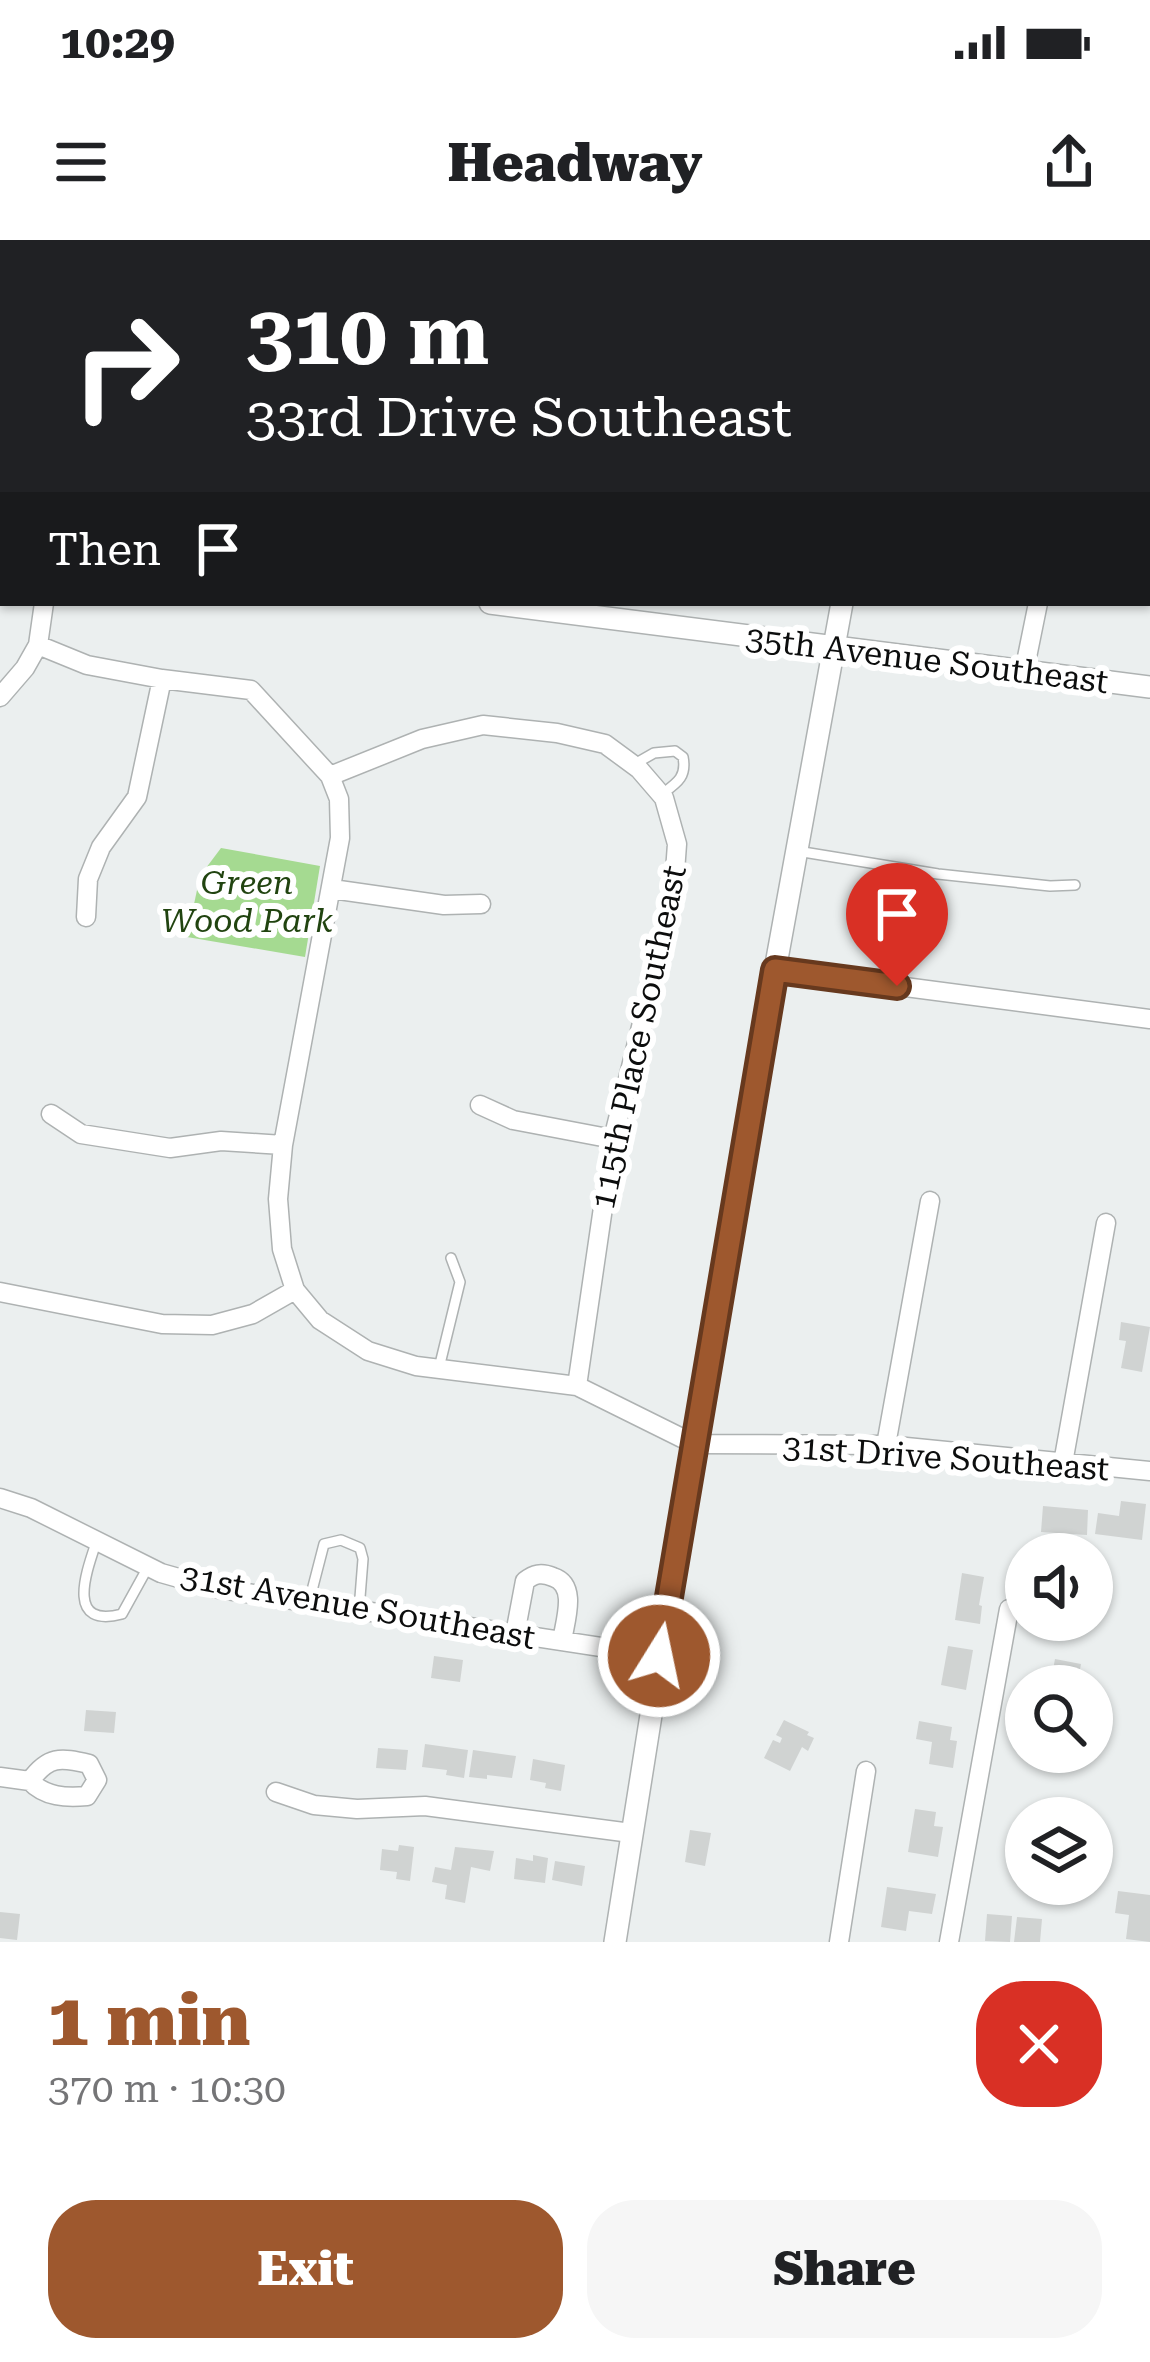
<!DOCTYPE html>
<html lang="en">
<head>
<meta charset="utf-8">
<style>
	:root { --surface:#fff; --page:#f6f6f6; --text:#202124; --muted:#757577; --accent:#9e582e }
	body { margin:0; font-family:"Roboto Serif",serif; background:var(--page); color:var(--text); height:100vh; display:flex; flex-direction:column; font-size:45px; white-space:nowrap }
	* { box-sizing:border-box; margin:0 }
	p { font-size:39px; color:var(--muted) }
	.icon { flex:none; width:66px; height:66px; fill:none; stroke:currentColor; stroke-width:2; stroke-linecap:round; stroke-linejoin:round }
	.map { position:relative; height:1702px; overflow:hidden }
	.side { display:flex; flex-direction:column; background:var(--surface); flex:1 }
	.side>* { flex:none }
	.top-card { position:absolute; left:0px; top:0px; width:1152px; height:366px; box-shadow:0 3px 9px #0004; background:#202124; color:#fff; overflow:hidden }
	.tools { position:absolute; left:1005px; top:1293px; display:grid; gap:24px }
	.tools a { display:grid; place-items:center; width:108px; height:108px; border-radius:50%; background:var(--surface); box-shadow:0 3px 9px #0004; font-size:60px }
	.pin { position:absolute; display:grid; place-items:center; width:102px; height:102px; color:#fff; margin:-123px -51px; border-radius:50% 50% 50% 0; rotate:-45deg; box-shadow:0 0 12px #0007 }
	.pin .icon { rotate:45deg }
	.me { position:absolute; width:132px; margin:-66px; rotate:10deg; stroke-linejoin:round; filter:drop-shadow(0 0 9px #0008) }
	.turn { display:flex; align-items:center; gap:42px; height:252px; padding:0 48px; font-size:54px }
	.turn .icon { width:156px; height:156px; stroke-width:2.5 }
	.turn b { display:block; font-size:84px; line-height:102px }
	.then { display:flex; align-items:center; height:114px; padding:0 48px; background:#0003; gap:24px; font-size:45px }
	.round { display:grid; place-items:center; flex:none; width:126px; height:126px; border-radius:48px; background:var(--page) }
	.overview { display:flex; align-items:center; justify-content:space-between; height:204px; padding:0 48px }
	h1 { font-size:72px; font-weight:800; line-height:90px; color:var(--accent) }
	.primary-button { display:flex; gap:24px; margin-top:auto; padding:24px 48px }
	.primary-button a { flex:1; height:138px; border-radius:48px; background:var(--accent); color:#fff; font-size:48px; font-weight:800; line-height:138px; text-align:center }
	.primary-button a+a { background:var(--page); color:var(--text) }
	.status { display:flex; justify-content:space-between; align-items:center; height:84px; padding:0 60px; background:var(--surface); direction:ltr }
	.status svg { height:33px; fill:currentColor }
	header { display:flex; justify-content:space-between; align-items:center; height:156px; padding:0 48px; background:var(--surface); font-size:54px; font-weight:800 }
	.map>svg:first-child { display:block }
	.green { fill:#a5da91 }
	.building { fill:#d0d3d2 }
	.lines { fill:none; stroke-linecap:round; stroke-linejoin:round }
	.service-casing { stroke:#aeb2b2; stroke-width:12 }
	.minor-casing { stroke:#aeb2b2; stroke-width:21 }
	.tertiary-casing { stroke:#aeb2b2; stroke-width:24 }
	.service { stroke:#fff; stroke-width:9 }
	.minor { stroke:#fff; stroke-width:18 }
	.tertiary { stroke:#fff; stroke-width:21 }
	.route-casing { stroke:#67391e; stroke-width:30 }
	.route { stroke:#9e582e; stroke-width:21 }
	.labels { text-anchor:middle; stroke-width:12; stroke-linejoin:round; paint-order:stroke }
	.street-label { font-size:33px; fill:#0c0d0d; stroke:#fff }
	.park-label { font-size:33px; font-style:italic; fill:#214410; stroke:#fff }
</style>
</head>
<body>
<div class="status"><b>10:29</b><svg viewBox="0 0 49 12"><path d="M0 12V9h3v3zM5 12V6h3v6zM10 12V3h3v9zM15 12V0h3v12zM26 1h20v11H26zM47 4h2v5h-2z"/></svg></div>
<header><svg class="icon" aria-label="menu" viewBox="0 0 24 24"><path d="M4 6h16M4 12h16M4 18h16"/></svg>Headway<svg class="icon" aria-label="share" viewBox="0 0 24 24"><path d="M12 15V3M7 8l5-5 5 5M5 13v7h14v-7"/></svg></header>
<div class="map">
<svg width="1150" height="1702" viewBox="0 0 1150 1702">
	<rect width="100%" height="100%" fill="#ebefef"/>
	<path class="green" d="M221,608L320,626L305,717L187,697L200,636Z"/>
	<path class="building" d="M1121,1082L1150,1087L1142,1132L1121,1128L1126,1101L1119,1100Z
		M1121,1261L1146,1264L1142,1300L1095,1294L1098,1273L1119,1276Z
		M1043,1266L1088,1270L1087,1295L1041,1292Z
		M962,1333L984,1337L979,1365L982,1366L980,1384L955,1380Z
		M948,1406L973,1410L966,1450L941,1445Z
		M434,1416L463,1420L460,1442L431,1438Z
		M1055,1419L1081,1424L1077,1446H1050Z
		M86,1470L116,1472L114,1493L84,1491Z
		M784,1480L809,1492L807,1495L814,1498L808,1511L802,1507L790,1531L764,1518L773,1500L780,1503L782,1498L776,1495Z
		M919,1481L952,1487L950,1500L957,1501L953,1528L929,1524L932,1502L916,1499Z
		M425,1504L468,1510L464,1538L446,1535L447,1530L422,1527Z
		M378,1508L408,1510L406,1530L376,1528Z
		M473,1510L516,1516L512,1538L487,1535V1539L469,1537Z
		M533,1519L565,1525L561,1551L545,1548L546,1543L530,1540Z
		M915,1569L936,1572L934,1586L943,1587L938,1617L908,1612Z
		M690,1590L711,1593L705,1626L685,1622Z
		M399,1605L414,1607L410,1641L396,1639L397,1632L380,1630L382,1609L398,1611Z
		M455,1607L494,1611L490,1631L471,1627L465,1663L445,1659L447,1645L432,1642L435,1627L451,1630Z
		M533,1615L548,1618L545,1643L514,1639L516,1618L533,1621Z
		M555,1621L585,1626L582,1646L552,1640Z
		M887,1647L936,1654L932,1674L909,1671L906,1691L881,1687Z
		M1118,1651L1150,1655V1702L1126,1699L1129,1675L1115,1673Z
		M0,1672L20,1674L17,1700L0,1698Z
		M987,1674L1012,1676L1010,1702L985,1701Z
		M1017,1677L1042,1679L1040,1702H1014Z"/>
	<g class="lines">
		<g class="service-casing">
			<path id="service" d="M633,525L654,513L675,511L683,517C687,537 677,543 662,554
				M797,611L938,634L1050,646L1075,645
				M439,1128L460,1042L451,1018
				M97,1300C87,1330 64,1389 122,1374L148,1327
				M309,1362L324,1304L341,1300L360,1308L363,1319L359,1370"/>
		</g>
		<g class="minor-casing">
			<path id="minor" d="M313,0L335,3
				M101,3L102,0
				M1149,178L1150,179
				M38,405L87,425L162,439L251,450L330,536L339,559L340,598L283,905L278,959L282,1009L295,1050L320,1080L368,1111L416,1126L577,1146L694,1204L886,1205L1150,1231
				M1024,432L1038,363
				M0,457L25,428L38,405L44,363
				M330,536L422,499L483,485L557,493L605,504L639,529L664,558L677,604L673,659L613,899L577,1146
				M332,649L444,665L481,664
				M86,677L88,639L101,607L137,557L162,439
				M775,730L1150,779
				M480,865L513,880L613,899
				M51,874L81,894L170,908L221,901L283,905
				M0,1052L162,1084L212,1085L253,1074L295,1050
				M886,1205L930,961
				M1063,1223L1106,983
				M0,1258L31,1268L161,1333L214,1348L660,1416
				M515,1394L525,1341C534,1334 541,1332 553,1337C578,1345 565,1381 562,1401
				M0,1537L30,1541C45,1557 66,1558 87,1556L97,1540L89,1524C60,1517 48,1516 30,1541
				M276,1552L314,1565L357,1569L425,1566L631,1593
				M839,1702L866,1531
				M949,1702L1009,1369"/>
		</g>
		<g class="tertiary-casing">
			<path id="tertiary" d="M898,3L899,0
				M0,292L3,293
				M490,363L1150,447
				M615,1702L694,1204L775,730L842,363"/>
		</g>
		<use href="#service" class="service"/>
		<use href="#minor" class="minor"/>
		<use href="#tertiary" class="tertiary"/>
	</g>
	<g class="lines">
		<g class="route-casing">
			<path id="route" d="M659,1416L775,730L897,746"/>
		</g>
		<use href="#route" class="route"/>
	</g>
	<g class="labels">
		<g class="street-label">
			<text transform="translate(927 419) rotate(7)" y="12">35th Avenue Southeast</text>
			<text transform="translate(638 797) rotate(-78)" y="12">115th Place Southeast</text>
			<text transform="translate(946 1217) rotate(4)" y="12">31st Drive Southeast</text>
			<text transform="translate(358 1366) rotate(10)" y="12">31st Avenue Southeast</text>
		</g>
		<g class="park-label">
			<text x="247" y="654">Green<tspan x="247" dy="38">Wood Park</tspan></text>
		</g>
	</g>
</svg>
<div class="tools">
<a><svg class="icon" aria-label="sound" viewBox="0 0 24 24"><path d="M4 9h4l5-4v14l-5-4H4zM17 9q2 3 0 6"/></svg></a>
<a><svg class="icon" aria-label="search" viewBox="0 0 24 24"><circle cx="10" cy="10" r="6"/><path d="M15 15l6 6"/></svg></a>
<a><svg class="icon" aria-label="layers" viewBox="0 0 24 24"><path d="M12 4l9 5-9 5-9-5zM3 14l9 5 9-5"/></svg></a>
</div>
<div class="pin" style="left:897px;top:746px;background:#d93025"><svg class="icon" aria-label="arrive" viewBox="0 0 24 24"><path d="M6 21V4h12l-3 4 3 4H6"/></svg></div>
<svg class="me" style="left:659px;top:1416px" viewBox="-20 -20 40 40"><circle r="17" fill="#9e582e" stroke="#fff" stroke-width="3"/><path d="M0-11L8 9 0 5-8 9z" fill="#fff"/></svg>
<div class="top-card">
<div class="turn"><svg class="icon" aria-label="right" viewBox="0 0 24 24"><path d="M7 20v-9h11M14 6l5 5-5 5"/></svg><div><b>310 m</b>33rd Drive Southeast</div></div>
<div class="then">Then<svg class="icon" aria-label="arrive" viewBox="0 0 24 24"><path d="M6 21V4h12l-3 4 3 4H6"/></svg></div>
</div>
</div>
<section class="side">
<div class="overview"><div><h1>1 min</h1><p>370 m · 10:30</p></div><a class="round" style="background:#d93025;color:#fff"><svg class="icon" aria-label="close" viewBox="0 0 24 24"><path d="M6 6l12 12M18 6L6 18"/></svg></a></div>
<div class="primary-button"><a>Exit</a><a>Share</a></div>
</section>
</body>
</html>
